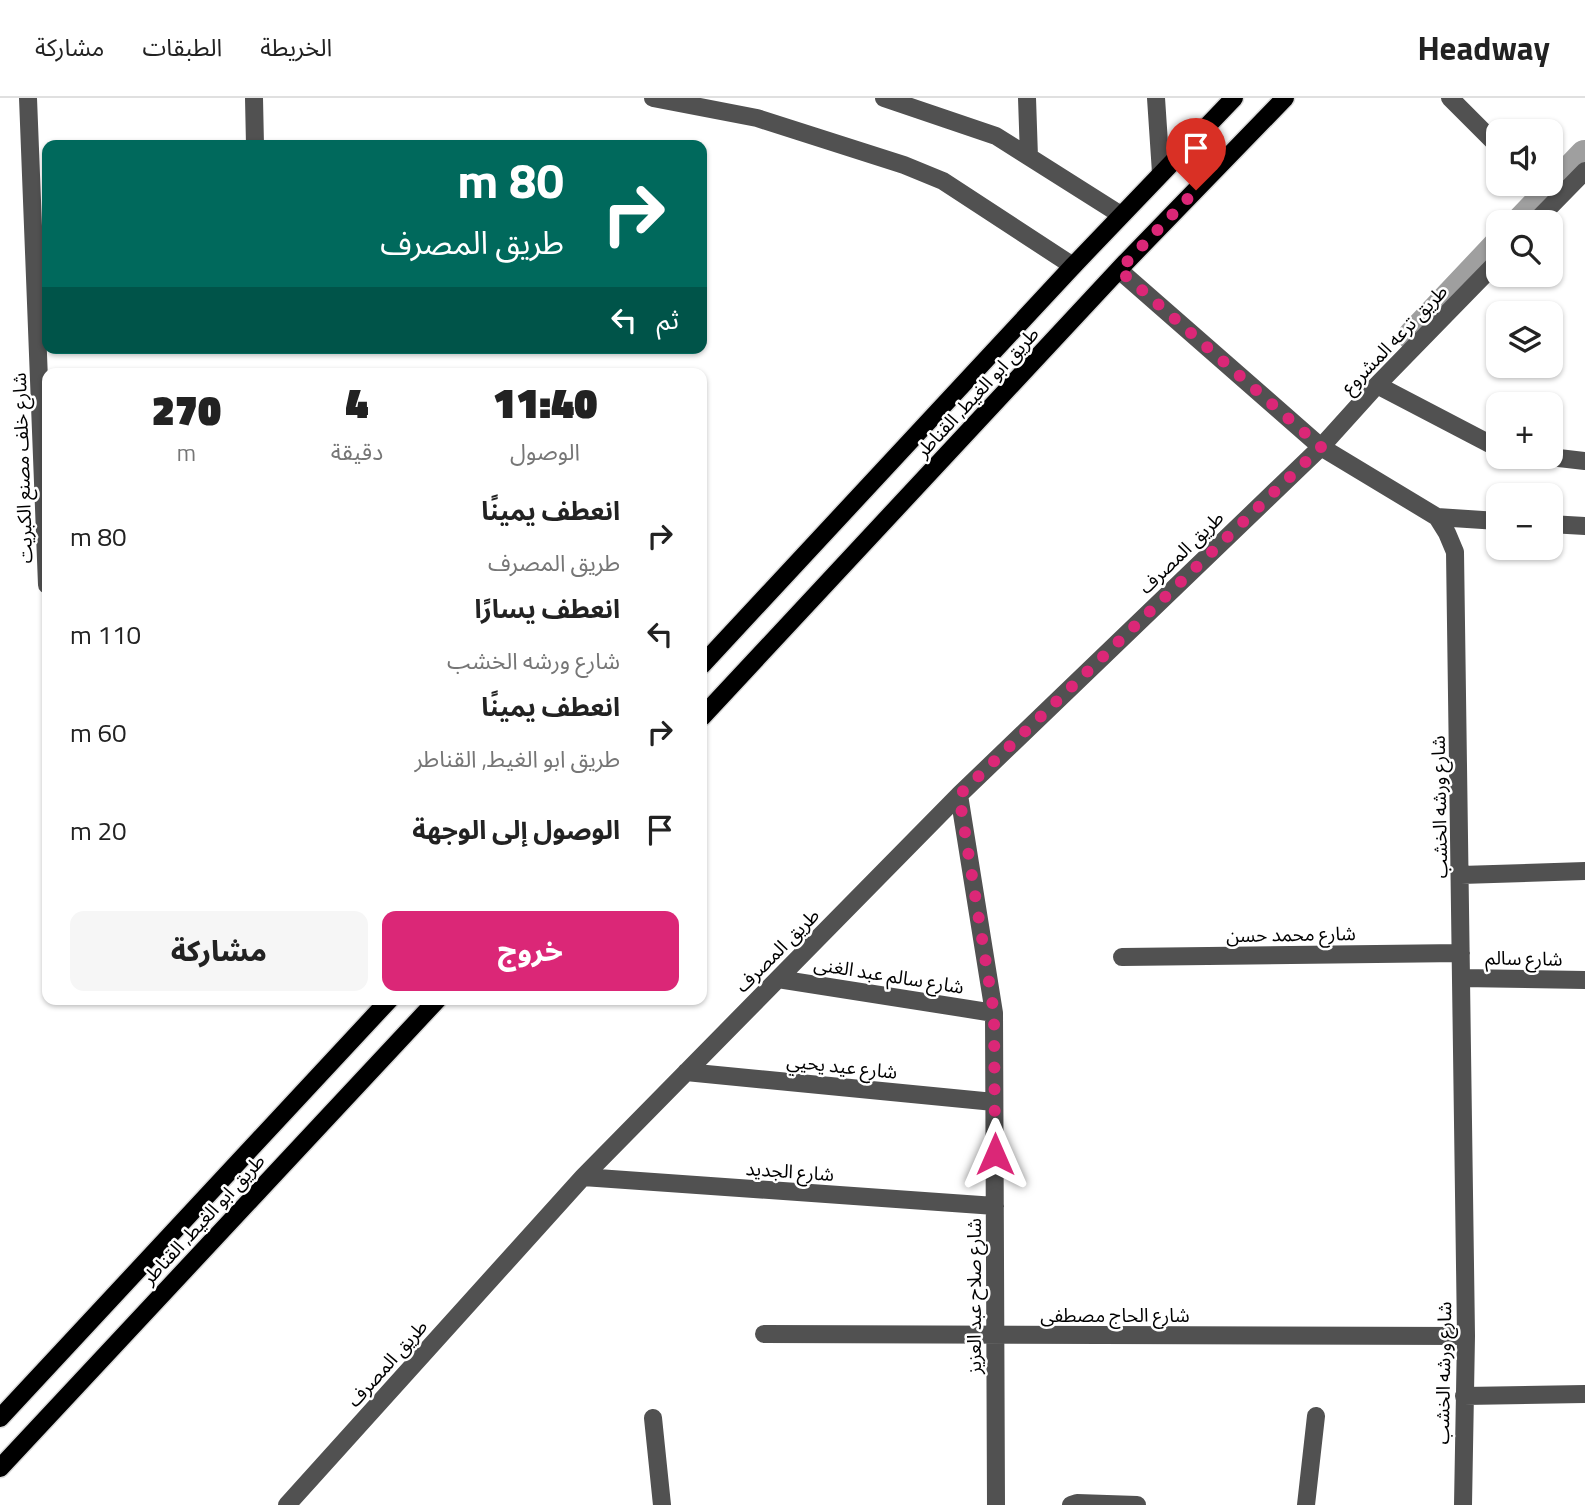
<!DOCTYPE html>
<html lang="ar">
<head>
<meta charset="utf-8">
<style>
	:root { --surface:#fff; --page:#f6f6f6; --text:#222; --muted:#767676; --line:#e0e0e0; --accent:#db2777 }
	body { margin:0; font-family:"Titillium Web","Noto Sans Arabic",sans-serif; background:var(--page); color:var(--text); direction:rtl; height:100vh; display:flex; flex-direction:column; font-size:26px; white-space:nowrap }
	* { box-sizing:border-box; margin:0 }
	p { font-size:23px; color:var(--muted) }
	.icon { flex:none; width:38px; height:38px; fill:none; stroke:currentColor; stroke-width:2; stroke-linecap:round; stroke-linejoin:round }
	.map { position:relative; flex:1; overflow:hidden; direction:ltr }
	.details { position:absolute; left:42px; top:270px; width:665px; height:637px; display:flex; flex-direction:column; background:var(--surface); border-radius:14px; box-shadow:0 2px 5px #0004; direction:rtl }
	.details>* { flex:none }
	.hud { position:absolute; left:42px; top:42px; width:665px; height:214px; border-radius:14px; box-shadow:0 2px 5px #0004; direction:rtl; background:#00695c; color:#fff; overflow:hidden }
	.tools { position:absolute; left:1486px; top:21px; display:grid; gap:14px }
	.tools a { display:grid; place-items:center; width:77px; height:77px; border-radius:14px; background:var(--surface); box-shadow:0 2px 5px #0004; font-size:35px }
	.pin { position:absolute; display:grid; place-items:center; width:60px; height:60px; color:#fff; margin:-72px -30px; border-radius:50% 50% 50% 0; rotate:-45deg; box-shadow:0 0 7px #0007 }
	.pin .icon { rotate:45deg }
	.me { position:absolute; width:77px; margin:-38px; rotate:0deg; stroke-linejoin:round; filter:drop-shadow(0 0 5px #0008) }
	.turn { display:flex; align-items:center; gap:24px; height:147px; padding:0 28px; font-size:32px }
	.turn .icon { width:91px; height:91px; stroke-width:2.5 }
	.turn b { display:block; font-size:49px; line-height:60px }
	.then { display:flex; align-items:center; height:66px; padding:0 28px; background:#0003; gap:14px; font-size:26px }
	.eta { display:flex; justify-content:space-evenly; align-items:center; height:119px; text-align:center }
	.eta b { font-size:42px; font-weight:800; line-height:49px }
	.button { display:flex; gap:14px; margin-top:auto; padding:14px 28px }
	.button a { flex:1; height:80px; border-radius:14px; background:var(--accent); color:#fff; font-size:28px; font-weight:800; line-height:80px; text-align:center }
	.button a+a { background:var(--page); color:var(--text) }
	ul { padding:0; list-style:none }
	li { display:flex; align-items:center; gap:21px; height:98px; padding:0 28px }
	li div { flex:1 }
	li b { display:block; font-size:26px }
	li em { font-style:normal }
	header { display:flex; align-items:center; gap:42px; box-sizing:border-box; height:98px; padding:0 35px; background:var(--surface); border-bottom:2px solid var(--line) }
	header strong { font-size:33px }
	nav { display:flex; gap:38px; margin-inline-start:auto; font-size:24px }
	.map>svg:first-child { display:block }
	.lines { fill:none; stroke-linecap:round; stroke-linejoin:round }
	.canal { stroke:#9f9f9f; stroke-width:32 }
	.major-casing { stroke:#dbdbdb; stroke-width:21 }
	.minor { stroke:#515151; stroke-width:18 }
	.major { stroke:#000; stroke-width:18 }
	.route { stroke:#db2777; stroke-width:12; stroke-dasharray:0 21.6 }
	.labels { text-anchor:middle; stroke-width:5; stroke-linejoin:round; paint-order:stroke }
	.street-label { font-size:19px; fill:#000; stroke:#fff }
</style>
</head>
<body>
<header>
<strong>Headway</strong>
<nav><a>الخريطة</a><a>الطبقات</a><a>مشاركة</a></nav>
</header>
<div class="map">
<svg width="1585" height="1407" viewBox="0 0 1585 1407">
	<rect width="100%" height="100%" fill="#fff"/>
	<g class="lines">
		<path class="canal" d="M1522,124L1585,58
			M1414,238L1498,149"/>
		<g class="major-casing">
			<path id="major" d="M702,567L1073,168L1234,0
				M702,619L1125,165L1285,0
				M0,1320L390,901
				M0,1370L438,901"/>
		</g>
		<path class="minor" d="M28,0L47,487
			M254,0L255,47
			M653,0L757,20L904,67L943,83L1073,168
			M884,0L996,38L1121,117
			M1027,0L1029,59
			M1156,0L1161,75
			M1450,0L1498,48
			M1536,86L1540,89
			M1535,124L1585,73
			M1119,172L1321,349L1437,419L1447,435L1455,454L1466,1238L1463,1407
			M1377,287L1490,346L1498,348
			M1550,359L1585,363
			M1437,419L1498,423
			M1550,426L1585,428
			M959,697L994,915L996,1407
			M1461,777L1585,773
			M1122,859L1461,855
			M1462,880L1585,882
			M778,881L994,915
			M686,974L994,1004
			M583,1079L995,1108
			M764,1236L1466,1238
			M1464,1298L1585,1296
			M653,1320L662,1407
			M287,1407L583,1079L959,697L1321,349L1377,287L1498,163
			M1071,1407L1077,1405L1137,1407
			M1306,1407L1316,1318"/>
		<use href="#major" class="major"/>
	</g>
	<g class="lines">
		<path class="route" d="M995,1056L994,915L959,697L1321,349L1119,172L1196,92"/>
	</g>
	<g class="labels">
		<g class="street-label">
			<text transform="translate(1394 241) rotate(-46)" y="7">طريق ترعه المشروع</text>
			<text transform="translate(977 294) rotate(-47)" y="7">طريق ابو الغيط, القناطر</text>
			<text transform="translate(22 370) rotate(-92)" y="7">شارع خلف مصنع الكبريت</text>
			<text transform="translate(1181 454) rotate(-44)" y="7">طريق المصرف</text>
			<text transform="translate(1439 709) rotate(-91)" y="7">شارع ورشه الخشب</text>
			<text transform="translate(1291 836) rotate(-1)" y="7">شارع محمد حسن</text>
			<text transform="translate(777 852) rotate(-45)" y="7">طريق المصرف</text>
			<text transform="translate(1524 860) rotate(1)" y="7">شارع سالم</text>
			<text transform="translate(889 877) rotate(9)" y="7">شارع سالم عبد الغنى</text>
			<text transform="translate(842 968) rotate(6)" y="7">شارع عيد يحيي</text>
			<text transform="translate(790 1073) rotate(4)" y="7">شارع الجديد</text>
			<text transform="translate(203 1121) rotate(-47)" y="7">طريق ابو الغيط, القناطر</text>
			<text transform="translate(974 1198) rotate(-90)" y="7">شارع صلاح عبد العزيز</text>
			<text x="1115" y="1224">شارع الحاج مصطفى</text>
			<text transform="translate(387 1265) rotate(-48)" y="7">طريق المصرف</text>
			<text transform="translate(1443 1275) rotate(-89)" y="7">شارع ورشه الخشب</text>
		</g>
	</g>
</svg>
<div class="tools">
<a><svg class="icon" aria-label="sound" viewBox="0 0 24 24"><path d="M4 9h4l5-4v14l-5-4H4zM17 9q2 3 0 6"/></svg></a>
<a><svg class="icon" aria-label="search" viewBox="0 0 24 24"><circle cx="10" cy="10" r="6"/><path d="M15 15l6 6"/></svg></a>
<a><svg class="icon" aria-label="layers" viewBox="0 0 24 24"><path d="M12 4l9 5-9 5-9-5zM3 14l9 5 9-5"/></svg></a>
<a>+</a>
<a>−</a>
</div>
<div class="pin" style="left:1196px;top:92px;background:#d93025"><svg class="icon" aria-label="arrive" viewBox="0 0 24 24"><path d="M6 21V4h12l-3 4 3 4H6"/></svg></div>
<svg class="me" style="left:995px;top:1056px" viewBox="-20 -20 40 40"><path d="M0-17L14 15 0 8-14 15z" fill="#db2777" stroke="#fff" stroke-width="4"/></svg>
<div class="hud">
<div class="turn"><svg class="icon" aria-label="right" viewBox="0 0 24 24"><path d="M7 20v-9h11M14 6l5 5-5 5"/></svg><div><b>80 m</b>طريق المصرف</div></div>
<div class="then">ثم<svg class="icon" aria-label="left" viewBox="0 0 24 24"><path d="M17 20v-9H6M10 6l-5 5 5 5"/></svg></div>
</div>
<section class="details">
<div class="eta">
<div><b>11:40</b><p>الوصول</p></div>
<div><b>4</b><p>دقيقة</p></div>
<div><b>270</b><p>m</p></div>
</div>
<ul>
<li><svg class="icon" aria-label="right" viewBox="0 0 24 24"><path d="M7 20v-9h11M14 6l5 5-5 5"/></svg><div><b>انعطف يمينًا</b><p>طريق المصرف</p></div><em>80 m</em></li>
<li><svg class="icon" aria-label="left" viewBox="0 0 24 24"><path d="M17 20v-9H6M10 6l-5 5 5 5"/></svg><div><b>انعطف يسارًا</b><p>شارع ورشه الخشب</p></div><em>110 m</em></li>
<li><svg class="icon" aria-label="right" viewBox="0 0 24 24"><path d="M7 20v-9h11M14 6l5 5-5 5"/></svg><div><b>انعطف يمينًا</b><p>طريق ابو الغيط, القناطر</p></div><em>60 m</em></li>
<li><svg class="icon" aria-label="arrive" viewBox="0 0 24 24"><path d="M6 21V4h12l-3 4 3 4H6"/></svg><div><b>الوصول إلى الوجهة</b></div><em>20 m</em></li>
</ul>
<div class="button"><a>خروج</a><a>مشاركة</a></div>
</section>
</div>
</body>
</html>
